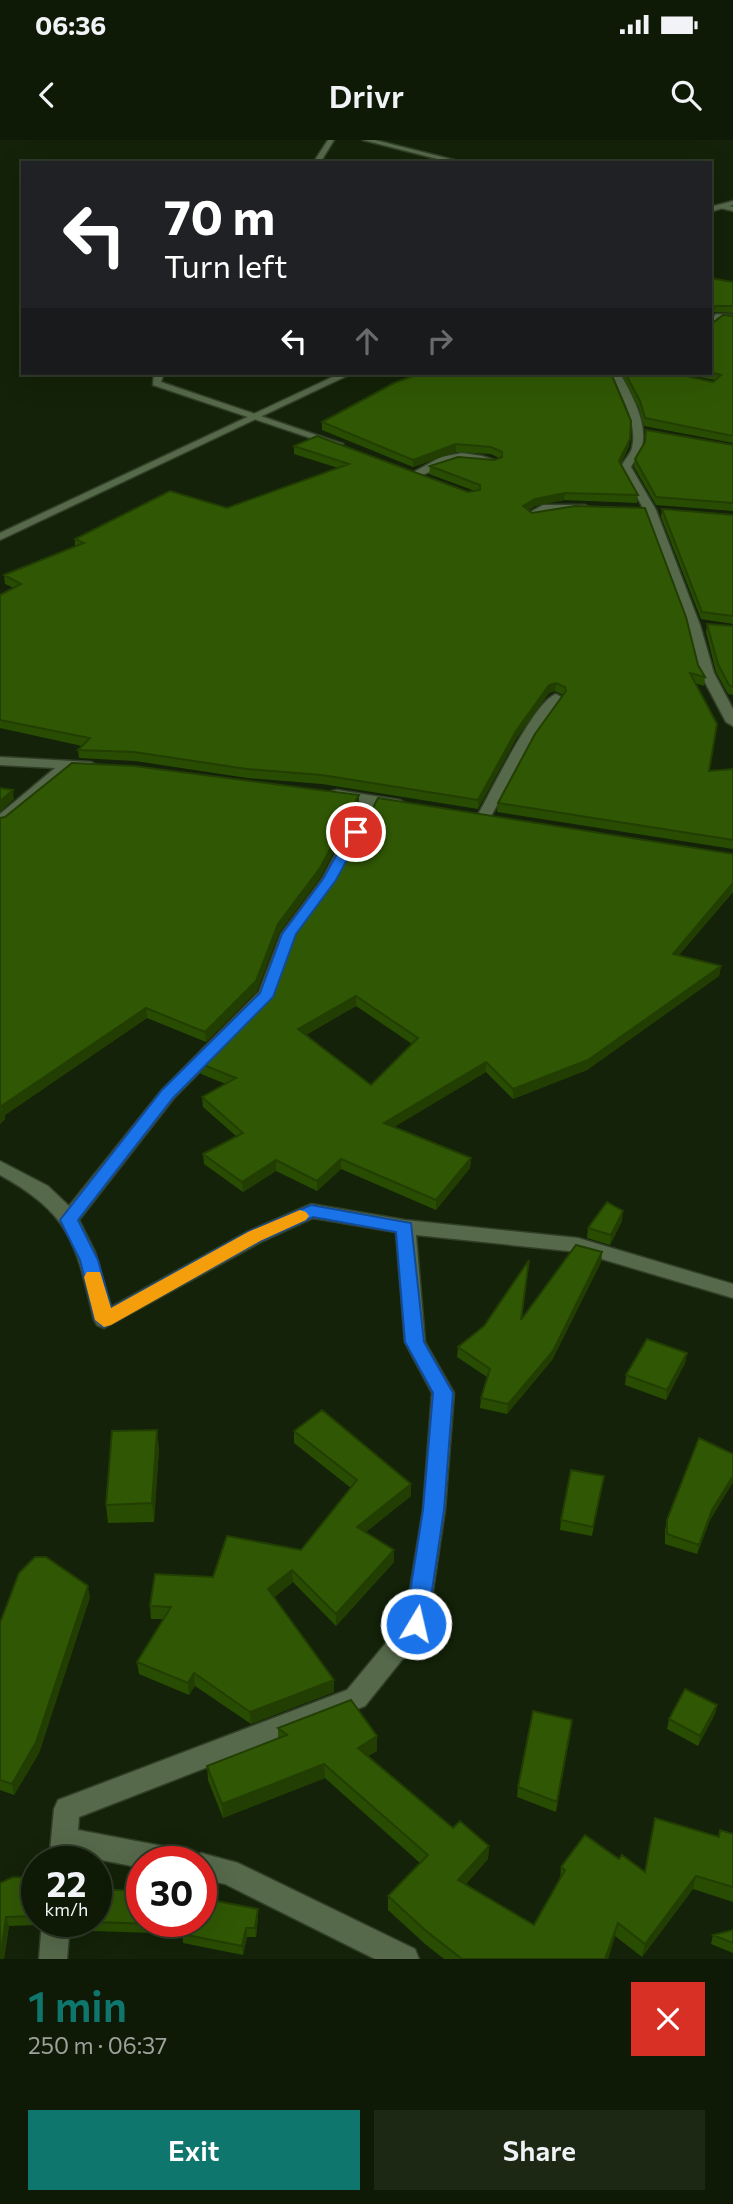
<!DOCTYPE html>
<html lang="en">
<head>
<meta charset="utf-8">
<style>
	:root { --surface:#0e1a06; --page:#1c2714; --text:#f1f3f6; --muted:#9ba19b; --line:#2e3828; --accent:#0f766e }
	body { margin:0; font-family:Commissioner,sans-serif; background:var(--page); color:var(--text); height:100vh; display:flex; flex-direction:column; font-size:26px; white-space:nowrap }
	* { box-sizing:border-box; margin:0 }
	p { font-size:23px; color:var(--muted) }
	.icon { flex:none; width:38px; height:38px; fill:none; stroke:currentColor; stroke-width:2; stroke-linecap:round; stroke-linejoin:round }
	.map { position:relative; height:1819px; overflow:hidden }
	.details { display:flex; flex-direction:column; background:var(--surface); flex:1 }
	.details>* { flex:none }
	.guide { position:absolute; left:21px; top:21px; width:691px; height:214px; border-radius:0px; box-shadow:0 7px 28px #0002,0 0 0 2px var(--line); background:#202124; color:#fff; overflow:hidden }
	.speed { position:absolute; left:21px; top:1706px; display:flex; gap:14px; font-size:35px; font-weight:700; text-align:center }
	.speed>* { display:grid; place-content:center; width:91px; height:91px; border-radius:50%; background:var(--surface); box-shadow:0 7px 28px #0002,0 0 0 2px var(--line); line-height:1 }
	.speed small { font-size:18px; font-weight:400 }
	.speed .limit { border:10px solid #d22; background:#fff; color:#111 }
	.pin { position:absolute; display:grid; place-items:center; width:60px; height:60px; color:#fff; margin:-30px; border:4px solid #fff; border-radius:50%; box-shadow:0 2px 7px #0007 }
	.me { position:absolute; width:77px; margin:-38px; rotate:9deg; stroke-linejoin:round; filter:drop-shadow(0 0 5px #0008) }
	.turn { display:flex; align-items:center; gap:24px; height:147px; padding:0 28px; font-size:32px }
	.turn .icon { width:91px; height:91px; stroke-width:2.5 }
	.turn b { display:block; font-size:49px; line-height:60px }
	.lanes { display:flex; align-items:center; height:66px; padding:0 28px; background:#0003; justify-content:center; gap:35px; direction:ltr }
	.lanes .off { opacity:.35 }
	.round { display:grid; place-items:center; flex:none; width:74px; height:74px; border-radius:0px; background:var(--page) }
	.headline { display:flex; align-items:center; justify-content:space-between; height:119px; padding:0 28px }
	h1 { font-size:42px; font-weight:600; line-height:52px; color:var(--accent) }
	.button { display:flex; gap:14px; margin-top:auto; padding:14px 28px }
	.button a { flex:1; height:80px; border-radius:0px; background:var(--accent); color:#fff; font-size:28px; font-weight:600; line-height:80px; text-align:center }
	.button a+a { background:var(--page); color:var(--text) }
	.status { display:flex; justify-content:space-between; align-items:center; height:49px; padding:0 35px; background:var(--surface); direction:ltr }
	.status svg { height:19px; fill:currentColor }
	header { display:flex; justify-content:space-between; align-items:center; height:91px; padding:0 28px; background:var(--surface); font-size:32px; font-weight:600 }
	.map>svg:first-child { display:block }
	.lines { fill:none; stroke-linecap:round; stroke-linejoin:round }
	.minor-casing { stroke:#313f27; stroke-width:3 }
	.tertiary-casing { stroke:#313f27; stroke-width:3 }
	.minor { fill:#56694a; fill-rule:evenodd }
	.tertiary { fill:#56694a; fill-rule:evenodd }
	.wall { fill:#294c03; fill-rule:evenodd }
	.shaded-wall { fill:#223e03 }
	.building { fill:#305804; stroke:#223e03; stroke-width:2; fill-rule:evenodd }
	.route { fill:#1a73e8; stroke:#114b97; stroke-width:2 }
	.slow { fill:#f59e0b }
</style>
</head>
<body>
<div class="status"><b>06:36</b><svg viewBox="0 0 49 12"><path d="M0 12V9h3v3zM5 12V6h3v6zM10 12V3h3v9zM15 12V0h3v12zM26 1h20v11H26zM47 4h2v5h-2z"/></svg></div>
<header><svg class="icon" aria-label="back" viewBox="0 0 24 24"><path d="M15 5l-7 7 7 7"/></svg>Drivr<svg class="icon" aria-label="search" viewBox="0 0 24 24"><circle cx="10" cy="10" r="6"/><path d="M15 15l6 6"/></svg></header>
<div class="map">
<svg width="733" height="1819" viewBox="0 0 733 1819">
	<rect width="100%" height="100%" fill="#132208"/>
	<g class="lines">
		<g class="minor-casing">
			<path id="minor" d="M328,0H334L320,23H313Z
				M363,0H375L466,23H453Z
				M723,64L733,67V71L720,68Z
				M716,174L733,175V181L721,179L710,191V181Z
				M154,233H164L161,242L343,304L334,306L153,245Z
				M610,233H620C631,254 648,282 642,307C641,315 634,320 631,327L656,370L700,485L714,533L733,569V586L726,582L700,533L688,485L644,370L621,327C624,320 630,315 632,308C638,283 621,254 610,233Z
				M462,313L482,316L500,322L495,325C478,321 462,317 445,323C434,328 420,341 410,334L441,317Z
				M543,365H585L591,368L585,371H545L531,378L525,375Z
				M556,554L563,558L532,601L490,678L488,681H478L476,678C490,654 534,561 556,554Z
				M0,617L91,622L98,626L91,630L72,629L5,684L0,685V674L55,628L0,625Z
				M337,650L400,660L407,664L400,668L376,665L337,740L297,794L273,858L174,958L79,1080L95,1112L111,1167L247,1092L311,1064L405,1080L578,1098L733,1144V1158L578,1112L416,1095L425,1202L454,1253L445,1370L428,1484L425,1491L365,1566L79,1677L78,1690L178,1709L188,1713L190,1719L201,1713L238,1723L415,1809L419,1819H375L225,1744L201,1739V1722H142V1728L76,1715L75,1722H49L54,1669L58,1660L347,1550L405,1480L423,1370L432,1253L405,1202L396,1092L313,1078L261,1102L104,1188L97,1185L94,1180C76,1104 72,1075 0,1035V1021L48,1046L69,1066L162,950L259,852L281,794L322,739L363,662L332,657V651Z
				M42,1782H70L67,1819H39Z"/>
		</g>
		<g class="tertiary-casing">
			<path id="tertiary" d="M733,61V65L710,72V67Z
				M341,233H353L0,400V393Z"/>
		</g>
		<use href="#minor" class="minor"/>
		<use href="#tertiary" class="tertiary"/>
	</g>
	<path class="wall" d="M710,138L733,142V173L714,172L710,177Z
		M733,176V303L644,286L639,268L621,233H673L713,242L715,240L677,233H710Z
		M322,282L629,306L621,324L638,355L637,363L564,360L535,366L529,370L698,525L705,537L704,546L695,543L709,631L733,629V709L497,672L498,663L563,555L555,551L549,553L516,599L478,669L322,644L247,638L135,621L79,618L78,610L82,606L0,588V455L14,448L5,444L4,435L75,407V399L227,368L338,328L294,314V306L468,352L475,351L429,334L430,326L495,320L499,318L491,314L456,312L413,327L322,290Z
		M733,305V371L656,365L634,327L635,319Z
		M662,369L733,375V484L701,479L661,377Z
		M707,484L733,486V555L728,554L716,532L706,492Z
		M359,664L320,738L279,793L257,851L206,902L147,878L5,975V979L0,984V678Z
		M733,714V752L679,815L721,826L719,836L587,930L513,959L486,932L394,987L471,1018L470,1028L436,1070L341,1029L317,1051L276,1031L243,1052L204,1024L203,1014L236,996L203,967L202,957L226,944L201,934V924L274,850ZM356,866L412,904L371,945L306,895Z
		M622,1081L610,1105L587,1098L588,1088Z
		M602,1112L601,1122L552,1220L507,1274L480,1268L481,1258L487,1237L457,1217L458,1207L484,1186L529,1120L522,1179Z
		M687,1213L685,1223L666,1260L625,1245L626,1235Z
		M294,1291L411,1356L366,1392L394,1422L336,1486L293,1442L274,1457L334,1540V1552L251,1584L195,1546L189,1555L139,1534L137,1522L164,1479H151L150,1466L213,1437L301,1410L351,1348L294,1303Z
		M159,1308L154,1382L108,1383L106,1365Z
		M733,1314V1342L710,1380L697,1414L665,1404V1390L667,1380Z
		M604,1336L592,1396L560,1390L561,1380Z
		M90,1457L39,1613L14,1655L0,1650V1483Z
		M717,1565L715,1574L698,1606L667,1589L669,1579Z
		M278,1588L377,1611L368,1616L453,1688L489,1706L488,1719L466,1744L534,1785L560,1740L561,1727L619,1719L645,1732L719,1697L733,1694V1762L693,1749L642,1817L615,1796L608,1819H444L425,1804L388,1770V1756L420,1723L325,1638L223,1678L208,1640L207,1626L278,1598Z
		M571,1590L556,1672L517,1657L518,1647Z
		M37,1738V1785L9,1786L4,1819L0,1743Z
		M258,1769V1779L256,1797H247L243,1815L183,1803L182,1794L93,1791L91,1782Z
		M733,1790V1813L711,1804L713,1795Z"/>
	<path class="shaded-wall" d="M715,166L714,172L710,177V171Z
		M630,299L629,306L619,328V321Z
		M456,304V312L413,327V320Z
		M565,353L564,360L535,366L523,374V366L535,359Z
		M556,543L555,551L549,553L516,599L478,669V660L516,591L549,545Z
		M13,650L14,659L0,672V661Z
		M359,655V664L320,738L279,793L257,851L206,902L205,892L278,784Z
		M733,743L732,752L672,823L673,814Z
		M721,826L719,836L587,930L513,959V949Z
		M356,856V866L299,899L298,889Z
		M146,868L147,878L5,975V979L0,984V967Z
		M486,922V932L384,993V983Z
		M471,1018L470,1028L436,1070V1060Z
		M341,1019V1029L317,1051V1041Z
		M276,1020V1031L243,1052L242,1042Z
		M623,1071L622,1081L610,1105L611,1095Z
		M602,1112L601,1122L552,1220L507,1274L508,1264Z
		M687,1213L685,1223L666,1260L667,1250Z
		M157,1290L159,1308L154,1382L152,1363Z
		M733,1336V1342L710,1380L697,1414L699,1405L712,1370Z
		M411,1344V1356L357,1399V1387Z
		M394,1410V1422L336,1486V1474Z
		M292,1430L293,1442L269,1462L268,1449Z
		M88,1446L90,1457L39,1613L14,1655L12,1644Z
		M194,1533L195,1546L189,1555L188,1543Z
		M334,1540V1552L251,1584L250,1572Z
		M717,1565L715,1574L698,1606L700,1596Z
		M377,1596V1611L358,1622V1608Z
		M324,1624L325,1638L223,1678L222,1664Z
		M489,1706L488,1719L457,1754L458,1740Z
		M696,1736L693,1749L642,1817L645,1804Z
		M37,1758V1785L35,1776Z
		M258,1769V1779L256,1797L255,1788Z
		M6,1777L9,1786L4,1819H0Z
		M618,1783L615,1796L608,1819H605Z
		M246,1788L247,1797L243,1815L242,1806Z"/>
	<path class="building" d="M710,138L733,142V166H715L710,171Z
		M723,175L733,176V296L645,278L640,261L625,233H673L713,242L721,235L710,232V185Z
		M421,233H611L631,281L630,299L619,321L638,355L565,353L535,359L523,366L532,373L575,366L645,368L686,477L698,525L705,537L690,533L717,584L709,631L733,629V700L498,663L535,594L566,551L565,547L556,543L549,545L516,591L478,660L322,635L247,629L134,612L78,610L90,598L0,580V455L21,444L4,435L84,403L75,399L170,351L227,368L349,324L294,306L317,296L468,352L480,350V345L430,326L458,317L495,320L502,317V312L491,307L456,304L413,320L322,282L394,243Z
		M646,290L733,305V363L656,357L635,319L645,302Z
		M662,369L733,375V476L702,472Z
		M707,484L733,486V547L729,545L718,524Z
		M72,623L134,626L359,655L320,728L278,784L256,841L205,892L146,868L0,967L4,969L0,973V678L5,677Z
		M0,648L13,650L0,661Z
		M378,658L733,714V743L673,814L721,826L588,920L513,949L486,922L384,983L471,1018L436,1060L341,1019L317,1041L276,1020L242,1042L203,1014L243,993L202,957L236,938L201,924L274,850L299,786L339,732ZM356,856L418,898L371,945L298,889Z
		M607,1062L623,1071L611,1095L588,1088Z
		M576,1105L602,1112L553,1211L508,1264L481,1258L490,1229L458,1207L484,1186L529,1120L521,1180Z
		M647,1199L687,1213L667,1250L626,1235Z
		M322,1270L411,1344L357,1387L394,1410L336,1474L292,1430L268,1449L334,1540L250,1572L194,1533L188,1543L137,1522L171,1467L150,1466L155,1434L213,1437L227,1396L301,1410L357,1340L294,1291Z
		M157,1290L152,1363L106,1365L112,1291Z
		M699,1298L733,1314V1336L712,1370L699,1405L667,1394V1380Z
		M571,1330L604,1336L593,1387L561,1380Z
		M35,1417H46L88,1446L36,1602L12,1644L0,1640V1483L19,1433Z
		M685,1549L717,1565L700,1596L669,1579Z
		M351,1560L377,1596L358,1608L453,1688L460,1681L489,1706L458,1740L534,1785L565,1730L561,1727L585,1695L619,1719L622,1715L645,1732L655,1678L719,1697L720,1690L733,1694V1747L696,1736L645,1804L618,1783L605,1819H462L425,1790L388,1756L428,1715L324,1624L222,1664L207,1626L287,1595L278,1588Z
		M533,1571L572,1580L557,1662L518,1647Z
		M13,1737L37,1738V1758L35,1776L6,1777L0,1818V1743Z
		M96,1749L142,1751V1782H201V1758L258,1769L255,1788H246L242,1806L182,1794L185,1785L95,1782H96Z
		M733,1790V1803L713,1795Z"/>
	<path class="route" d="M351,689L362,692L336,740L296,794L273,857L173,958L78,1080L98,1120L111,1168L248,1092L311,1065L411,1083L424,1202L453,1253L444,1370L427,1484L424,1491L416,1493L409,1491L405,1484L423,1370L433,1253L405,1202L396,1092L313,1077L260,1101L104,1187L95,1180L80,1120L60,1080L162,950L260,853L282,794L323,739Z"/>
	<path class="slow" d="M300,1070L306,1072L309,1076L306,1080L260,1101L111,1185L104,1187L95,1180L84,1137L87,1132H100L111,1168L248,1092Z"/>
</svg>
<div class="speed"><div>22<small>km/h</small></div><div class="limit">30</div></div>
<div class="pin" style="left:356px;top:692px;background:#d93025"><svg class="icon" aria-label="arrive" viewBox="0 0 24 24"><path d="M6 21V4h12l-3 4 3 4H6"/></svg></div>
<svg class="me" style="left:416px;top:1484px" viewBox="-20 -20 40 40"><circle r="17" fill="#1a73e8" stroke="#fff" stroke-width="3"/><path d="M0-11L8 9 0 5-8 9z" fill="#fff"/></svg>
<div class="guide">
<div class="turn"><svg class="icon" aria-label="left" viewBox="0 0 24 24"><path d="M17 20v-9H6M10 6l-5 5 5 5"/></svg><div><b>70 m</b>Turn left</div></div>
<div class="lanes"><svg class="icon" aria-label="left" viewBox="0 0 24 24"><path d="M17 20v-9H6M10 6l-5 5 5 5"/></svg><svg class="icon off" aria-label="ahead" viewBox="0 0 24 24"><path d="M12 20V5M6 11l6-6 6 6"/></svg><svg class="icon off" aria-label="right" viewBox="0 0 24 24"><path d="M7 20v-9h11M14 6l5 5-5 5"/></svg></div>
</div>
</div>
<section class="details">
<div class="headline"><div><h1>1 min</h1><p>250 m · 06:37</p></div><a class="round" style="background:#d93025;color:#fff"><svg class="icon" aria-label="close" viewBox="0 0 24 24"><path d="M6 6l12 12M18 6L6 18"/></svg></a></div>
<div class="button"><a>Exit</a><a>Share</a></div>
</section>
</body>
</html>
